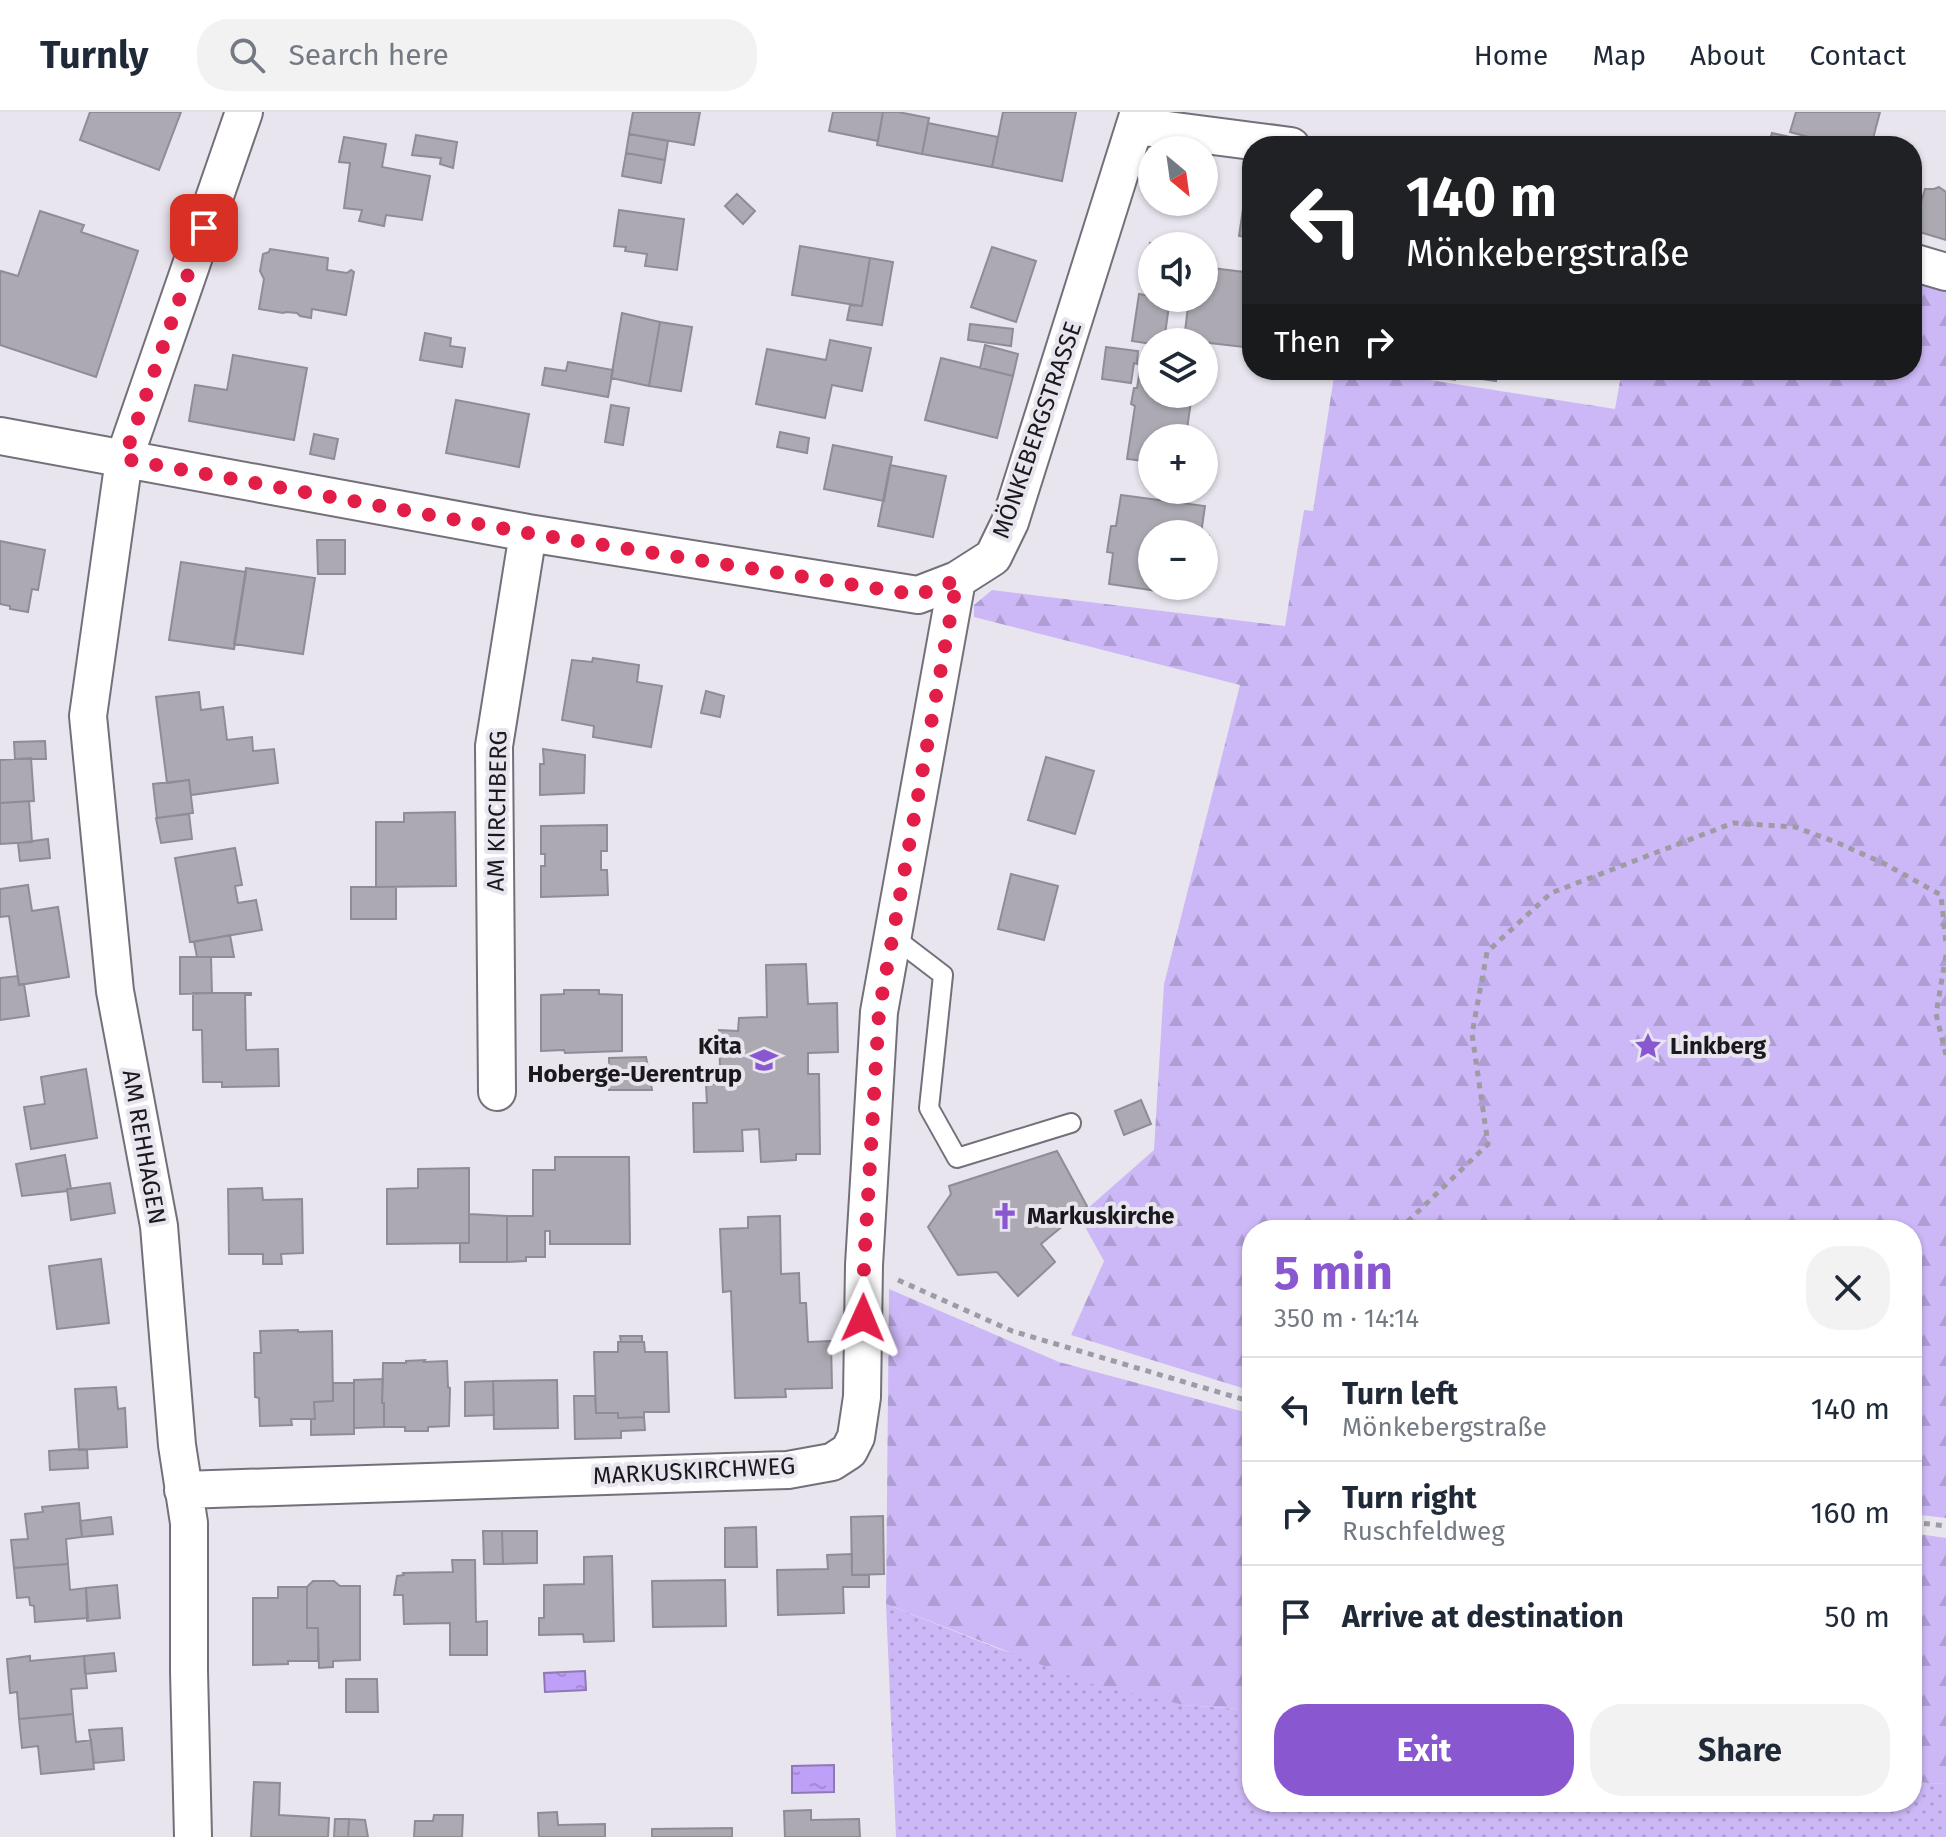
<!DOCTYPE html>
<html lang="en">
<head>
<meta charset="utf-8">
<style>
	:root { --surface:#fff; --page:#f2f2f3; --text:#1f2937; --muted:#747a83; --line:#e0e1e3; --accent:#8958d0 }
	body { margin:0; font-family:"Fira Sans",sans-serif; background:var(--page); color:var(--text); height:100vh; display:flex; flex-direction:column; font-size:30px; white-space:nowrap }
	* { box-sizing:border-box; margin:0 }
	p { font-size:26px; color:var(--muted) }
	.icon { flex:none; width:44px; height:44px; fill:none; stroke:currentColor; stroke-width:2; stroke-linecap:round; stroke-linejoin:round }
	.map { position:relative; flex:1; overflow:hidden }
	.panel { position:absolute; left:1242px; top:1108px; width:680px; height:592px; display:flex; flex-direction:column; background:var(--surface); border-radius:32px; box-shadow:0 2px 6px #0004 }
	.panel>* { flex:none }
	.hud { position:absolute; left:1242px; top:24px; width:680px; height:244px; border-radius:32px; box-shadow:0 2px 6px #0004; background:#202124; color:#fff; overflow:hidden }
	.needle { width:52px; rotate:151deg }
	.tools { position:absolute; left:1138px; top:24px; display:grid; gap:16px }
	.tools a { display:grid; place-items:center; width:80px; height:80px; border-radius:50%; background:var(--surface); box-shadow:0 2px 6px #0004; font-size:40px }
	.pin { position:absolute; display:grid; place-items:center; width:68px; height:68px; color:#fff; margin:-34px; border-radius:16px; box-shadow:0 4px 12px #0006 }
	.me { position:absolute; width:88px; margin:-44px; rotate:1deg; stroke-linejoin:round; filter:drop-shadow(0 0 6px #0008) }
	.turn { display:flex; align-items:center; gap:28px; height:168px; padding:0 32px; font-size:36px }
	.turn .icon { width:104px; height:104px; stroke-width:2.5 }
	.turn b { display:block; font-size:56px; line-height:68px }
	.then { display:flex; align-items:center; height:76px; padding:0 32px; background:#0003; gap:16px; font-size:30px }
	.round { display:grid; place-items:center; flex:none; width:84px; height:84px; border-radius:32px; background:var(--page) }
	.overview { display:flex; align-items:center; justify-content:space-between; height:136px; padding:0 32px }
	h1 { font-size:48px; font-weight:700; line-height:60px; color:var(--accent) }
	.action { display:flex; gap:16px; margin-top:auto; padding:16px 32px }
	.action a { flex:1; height:92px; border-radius:32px; background:var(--accent); color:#fff; font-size:32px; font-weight:700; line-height:92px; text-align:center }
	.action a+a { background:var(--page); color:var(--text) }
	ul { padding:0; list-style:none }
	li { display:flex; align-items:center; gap:24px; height:104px; padding:0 32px; border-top:2px solid var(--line) }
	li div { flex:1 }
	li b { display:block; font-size:30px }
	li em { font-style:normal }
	header { display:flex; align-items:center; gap:48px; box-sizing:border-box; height:112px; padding:0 40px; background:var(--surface); border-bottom:2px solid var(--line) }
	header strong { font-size:38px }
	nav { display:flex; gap:44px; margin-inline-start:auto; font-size:28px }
	.search { width:560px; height:72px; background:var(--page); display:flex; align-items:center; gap:20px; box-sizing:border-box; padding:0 28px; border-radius:32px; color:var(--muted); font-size:30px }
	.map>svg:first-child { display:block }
	.grass { fill:url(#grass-dots) }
	.forest { fill:url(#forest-firs) }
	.water { fill:url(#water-ripples); stroke:#8e78b6; stroke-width:2 }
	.building { fill:#aca9b3; stroke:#8f8c96; stroke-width:2 }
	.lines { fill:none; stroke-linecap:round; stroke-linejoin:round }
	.service-casing { stroke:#73707a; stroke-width:22 }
	.minor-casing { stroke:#73707a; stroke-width:40 }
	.path { stroke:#9d9ba3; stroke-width:5; stroke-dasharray:6 6; stroke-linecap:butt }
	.service { stroke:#fff; stroke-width:18 }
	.minor { stroke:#fff; stroke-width:36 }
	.route { stroke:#e11d48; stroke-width:14; stroke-dasharray:0 25.2 }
	.labels { text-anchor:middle; stroke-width:8; stroke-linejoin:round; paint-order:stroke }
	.street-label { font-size:24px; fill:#1a191d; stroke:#e8e5ef }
	.poi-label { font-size:24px; font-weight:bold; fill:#1a191d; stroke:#e8e5ef; text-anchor:start }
</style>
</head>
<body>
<header>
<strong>Turnly</strong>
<div class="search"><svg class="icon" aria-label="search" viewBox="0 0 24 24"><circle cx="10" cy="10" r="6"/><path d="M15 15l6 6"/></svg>Search here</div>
<nav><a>Home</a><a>Map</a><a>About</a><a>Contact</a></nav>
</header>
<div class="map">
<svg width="1946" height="1725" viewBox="0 0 1946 1725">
	<defs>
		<pattern id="grass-dots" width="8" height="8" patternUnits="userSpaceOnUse" patternTransform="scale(2)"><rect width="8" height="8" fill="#cdb8f7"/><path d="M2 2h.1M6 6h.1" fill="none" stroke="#af9ed3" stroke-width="1.8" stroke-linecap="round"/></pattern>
		<pattern id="forest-firs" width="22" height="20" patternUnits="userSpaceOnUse" patternTransform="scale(2)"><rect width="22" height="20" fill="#cdb8f7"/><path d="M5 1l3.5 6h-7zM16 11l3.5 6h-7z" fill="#af9ed3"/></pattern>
		<pattern id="water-ripples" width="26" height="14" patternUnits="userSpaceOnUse" patternTransform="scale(2)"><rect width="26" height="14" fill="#bfa0f8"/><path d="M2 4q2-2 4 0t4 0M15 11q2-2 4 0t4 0" fill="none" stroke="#a489d4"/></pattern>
	</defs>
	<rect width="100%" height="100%" fill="#e8e5ef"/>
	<path class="grass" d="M886,1492L999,1537L1184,1593L1252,1598V1690H1912V1670L1946,1672V1725H896Z"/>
	<path class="forest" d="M1912,166L1946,175V1406L1912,1402V1118H1252V1279L1071,1223L1104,1149L1079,1104L1154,1038L1164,872L1240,573L974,505V493L992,478L1285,514L1304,398L1313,399L1335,258H1365L1615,297L1622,258H1912Z
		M889,1177L1059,1250L1252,1302V1598L1184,1593L1088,1571L886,1492Z
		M1912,1421L1946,1426V1672L1912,1670Z"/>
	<path class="water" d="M585,1559L586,1578L545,1580L544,1561Z
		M834,1653V1680L792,1681V1654Z"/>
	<path class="building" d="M90,0H181L159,58L80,28Z
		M633,0H700L694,33L629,22Z
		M833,0H883L878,29L829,19Z
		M883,0H898L929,6L922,42L877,33Z
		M1003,0H1076L1062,69L992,55Z
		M1796,0H1880L1871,34H1841L1790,20Z
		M928,11L998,25L992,55L922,42Z
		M1772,21L1794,26L1792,32L1793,34H1768Z
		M629,22L668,29L665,48L626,41Z
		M416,23L457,30L453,56L440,52L441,46L412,43Z
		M344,25L386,32L382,55L430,64L422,108L386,103L384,114L359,109L362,98L344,96L350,51L339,50Z
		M626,41L665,48L661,71L622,64Z
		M1249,57L1252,58V126L1239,124Z
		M1939,75L1946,80V128L1913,118L1925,77H1934Z
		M737,82L755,99L743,112L725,94Z
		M619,98L684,107L677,158L645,154L647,142L625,139L626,135L614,134Z
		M40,99L84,113L81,120L138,139L96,265L0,233V162L1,159L18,164Z
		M1150,131L1166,134H1152V163L1146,162Z
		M800,134L870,146L862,194L792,183Z
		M992,135L1036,149L1016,210L971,195Z
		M270,137L328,146L327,158L347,161L351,158L354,160L346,203L312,197L311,206L300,204L297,201L286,200L283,201L259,197L264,167L260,159L263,142L269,140Z
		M870,146L893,150L882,213L847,208L850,193L862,194Z
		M1204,155L1252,161V236L1184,228L1189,186H1204Z
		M1139,182L1152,184V186H1170L1164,230H1152V232L1132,229Z
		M622,201L660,210L649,274L611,266Z
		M660,210L692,215L681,279L649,274Z
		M970,212L1013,217L1011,234L968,228Z
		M425,221L451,226L450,234L465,236L462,255L420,248Z
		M830,228L871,236L862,279L832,273L825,306L756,292L767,237L826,248Z
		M985,233L1018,242L1013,264L980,256Z
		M1106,235L1138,239L1137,252L1134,251L1131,271L1102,267Z
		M233,243L307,256L294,328L189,309L195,273L227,278Z
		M941,246L1013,264L997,326L925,308Z
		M568,250L613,258L608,285L542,273L545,256L566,259Z
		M1140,258L1152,260V282H1192L1187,317L1192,318L1190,326H1152V350L1127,347L1135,294L1131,292L1134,276H1137Z
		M1427,258H1498L1496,269L1456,263L1455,268L1427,264Z
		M456,288L529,302L519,355L446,341Z
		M611,293L629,296L623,333L605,330Z
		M780,320L809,326L807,341L777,335Z
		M314,322L338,327L334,347L310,342Z
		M833,333L892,345L884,389L824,377Z
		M890,353L946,364L933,425L878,414Z
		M1121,383L1205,394L1201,422H1152V474H1193L1192,484L1109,472L1113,441L1107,440L1111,414H1116Z
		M1204,423L1209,424L1204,455Z
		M317,428H345V462H318Z
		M0,429L45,438L38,478L32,477L28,500L10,497V494L0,492Z
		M181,450L246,460L234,537L169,528Z
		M246,456L315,466L303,542L234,532Z
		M593,546L639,553L637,570L662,574L651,635L593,625L594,614L562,608L572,548L592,550Z
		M706,579L724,584L720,605L701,601Z
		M199,580L201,598L223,595L227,628L252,625L253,639L274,637L278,671L191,683L189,668L167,671L156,585Z
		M45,629L46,647H15L14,630Z
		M543,637L585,643L584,681L540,683V652H544Z
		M1046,645L1094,659L1075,722L1028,708Z
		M31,646L34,689L0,691V648Z
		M189,668L193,701L157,706L153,672Z
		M29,689L32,730L0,732V691Z
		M455,700L456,774L376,775V710H404V701Z
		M189,702L192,727L161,731L156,706Z
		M607,713V739H601V758H607L608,783L541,785V754H545V742H541V714Z
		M48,727L50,746L20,749L18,731Z
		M235,736L242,773L235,774L238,791L256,788L262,818L190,830L175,746Z
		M1011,762L1058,774L1044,828L998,817Z
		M28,773L32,799L58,795L69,865L19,873L9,804L0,805V777Z
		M351,775H396V807H351Z
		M230,823L234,845H197L194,830Z
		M180,845H211L212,881L180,882Z
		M806,852L808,892L837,891L838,940L808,941V962H819L820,1042H796V1048L761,1050L759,1017L742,1018L743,1039L694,1040L693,991H707L706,972H728L727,955H720L719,918L738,919L739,906L767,905L766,853Z
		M18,864L19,873L24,872L29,904L0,908V866Z
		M564,878H599V882L622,883V939L565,941L564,938L541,939V883L564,882Z
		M193,881H251V883H245L246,938L278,937L279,974L222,975V970H203L202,918H193Z
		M646,945L652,978H609V946Z
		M86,957L97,1026L31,1037L24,995L45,992L41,965Z
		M1141,988L1151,1012L1124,1023L1115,999Z
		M1057,1039L1087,1094L1041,1132L1055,1150L1018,1184L997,1160L958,1163L928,1115L951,1082L949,1074Z
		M65,1043L71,1077H67V1079L22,1084L16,1052Z
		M555,1045H629L630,1132H550V1119H545V1145H526V1149L507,1150V1104H533V1058H555Z
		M469,1056V1131L387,1132V1077L418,1076V1057Z
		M110,1071L115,1101L71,1108L67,1077Z
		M262,1076L263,1088L302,1087L303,1141L281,1142L282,1152H263V1142H229L228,1077Z
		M469,1102L507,1104V1150H460V1131H469Z
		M780,1104L781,1162L799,1161L800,1191H806L808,1230L831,1229L832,1276L785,1277L786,1285L735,1286L731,1179L723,1180L720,1117L748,1116V1105Z
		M101,1147L109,1211L57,1217L49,1154Z
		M298,1218V1220L332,1219L333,1289L314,1290L315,1307H291L292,1313L260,1314L259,1286L255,1285L254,1241H261L260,1219Z
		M620,1224H642V1230H621Z
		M618,1230H644L645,1240H667L669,1300H644V1305L618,1306V1301H596L594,1240H618Z
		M425,1248L424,1250L447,1249L448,1275L450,1276L449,1314L428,1315V1319H405V1315H384V1291H382L383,1251H406V1249Z
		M383,1267L382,1291H384V1315L354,1316V1268Z
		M557,1268L558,1316L494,1317L493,1269Z
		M493,1269L494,1303L465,1304V1270Z
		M333,1271H354V1322L311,1323V1307H315L314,1290L333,1289Z
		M116,1275L118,1297L125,1296L127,1335L79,1338L75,1277Z
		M574,1284H595L596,1301H618V1306L644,1305L645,1318L621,1319V1326L575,1327Z
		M78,1337L87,1338L88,1356L50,1358L49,1339Z
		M79,1391L82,1425L66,1427L68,1452L14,1456L11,1428L28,1427L25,1402L43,1400L42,1395Z
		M883,1404L884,1462L852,1463L851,1405Z
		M111,1405L113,1422L82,1425L80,1409Z
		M756,1415L757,1455H725V1416Z
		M483,1419H502L503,1452H484Z
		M502,1419H537V1451L503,1452Z
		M852,1442V1463H869V1475H843L844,1501L778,1503L777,1458L828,1457L827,1443Z
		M612,1444L614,1529L584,1530L583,1522L539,1523V1506H544V1473L584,1472V1445Z
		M452,1448H475L476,1510L487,1509V1543H450V1511L404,1512L403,1483H394L397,1464L404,1463L403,1461L453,1460Z
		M68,1452L70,1478L86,1476L88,1506L35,1510L34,1494L30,1493L29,1485L17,1486L14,1456Z
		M725,1468L726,1514L653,1515L652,1469Z
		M313,1469H334L340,1474H360V1548L333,1549V1555L319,1556L318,1516H307V1475Z
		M117,1473L120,1506L87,1509L86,1476Z
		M278,1475H307V1516H318V1549H288V1552L253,1553V1486H278Z
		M114,1541L116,1559L85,1562L84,1544Z
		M30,1544V1549L84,1544L87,1576L71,1577L73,1602L19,1607L17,1580L10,1581L7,1547Z
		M346,1567H377L378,1600H346Z
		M73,1602L76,1630L91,1628L94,1657L41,1662L38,1634L22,1636L19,1607Z
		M122,1616L124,1648L94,1651L89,1618Z
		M254,1670L280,1671L279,1703L329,1706L328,1725H251Z
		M811,1698V1708L859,1707L860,1725H785L784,1699Z
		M557,1700L558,1713L605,1712V1725H539L538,1701Z
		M434,1703H463L462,1725H414L415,1709H433Z
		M335,1707H349L348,1725H334Z
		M349,1707L365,1708L368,1725H348Z
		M732,1716V1725H652V1717Z"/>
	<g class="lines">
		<g class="service-casing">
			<path id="service" d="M892,824L943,863L929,996L957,1046L1071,1011"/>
		</g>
		<g class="minor-casing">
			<path id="minor" d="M1136,14L1291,34
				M1912,150L1946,160
				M0,324L528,421L918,483L957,468L993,445L1010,410L1139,0
				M497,980L494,634L528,421
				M183,1378L788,1358L832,1350L849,1339L856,1325L862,1285L864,1153L879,900L957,468
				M193,1725L189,1559V1411L177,1333L159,1114L115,879L88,604L124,347L244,0"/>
		</g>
		<path class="path" d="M1946,843L1936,902L1946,943
			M1399,1118L1488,1032L1472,922L1487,840L1551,781L1733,711L1795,715L1838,731L1885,752L1941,783L1946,832
			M898,1168L1012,1219L1252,1290
			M1912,1410L1946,1414"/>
		<use href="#service" class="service"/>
		<use href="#minor" class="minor"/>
	</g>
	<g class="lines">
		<path class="route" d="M204,116L124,347L528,421L918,483L957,468L879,900L864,1153L863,1206"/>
	</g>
	<defs>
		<g id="sight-bare" transform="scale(2.16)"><path d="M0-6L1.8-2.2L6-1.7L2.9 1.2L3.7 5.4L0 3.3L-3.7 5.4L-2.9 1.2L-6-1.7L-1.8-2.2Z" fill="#8958d0" stroke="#e8e5ef" stroke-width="2.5" paint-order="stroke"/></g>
		<g id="school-bare" transform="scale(2.16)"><path d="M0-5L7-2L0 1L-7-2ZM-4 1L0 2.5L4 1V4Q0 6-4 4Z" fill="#8958d0" stroke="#e8e5ef" stroke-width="2.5" paint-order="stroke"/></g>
		<g id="church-bare" transform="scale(2.16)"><path d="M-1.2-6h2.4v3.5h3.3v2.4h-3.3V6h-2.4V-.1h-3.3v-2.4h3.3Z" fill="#8958d0" stroke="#e8e5ef" stroke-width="2.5" paint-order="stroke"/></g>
	</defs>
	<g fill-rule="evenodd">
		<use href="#sight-bare" x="1648" y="934"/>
		<use href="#school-bare" x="764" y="948"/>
		<use href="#church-bare" x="1005" y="1104"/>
	</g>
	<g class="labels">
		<g class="street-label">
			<text transform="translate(1037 318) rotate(-71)" y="8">MÖNKEBERGSTRASSE</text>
			<text transform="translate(497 699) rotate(-89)" y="8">AM KIRCHBERG</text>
			<text transform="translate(144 1035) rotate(80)" y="8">AM REHHAGEN</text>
			<text transform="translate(694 1359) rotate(-3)" y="8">MARKUSKIRCHWEG</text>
		</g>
		<g class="poi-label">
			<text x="742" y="942" text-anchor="end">Kita<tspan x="742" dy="28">Hoberge-Uerentrup</tspan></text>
			<text x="1670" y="942">Linkberg</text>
			<text x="1027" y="1112">Markuskirche</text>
		</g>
	</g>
</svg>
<div class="tools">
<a><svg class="needle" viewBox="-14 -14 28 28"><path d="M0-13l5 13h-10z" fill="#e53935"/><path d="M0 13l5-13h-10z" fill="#747a83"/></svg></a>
<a><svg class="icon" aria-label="sound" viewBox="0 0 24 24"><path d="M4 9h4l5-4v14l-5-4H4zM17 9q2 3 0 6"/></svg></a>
<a><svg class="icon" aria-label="layers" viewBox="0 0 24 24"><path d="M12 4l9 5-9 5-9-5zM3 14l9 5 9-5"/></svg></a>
<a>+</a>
<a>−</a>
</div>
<div class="pin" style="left:204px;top:116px;background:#d93025"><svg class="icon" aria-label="arrive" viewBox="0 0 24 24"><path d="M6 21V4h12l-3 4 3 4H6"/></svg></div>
<svg class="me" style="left:863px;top:1206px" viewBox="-20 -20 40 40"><path d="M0-17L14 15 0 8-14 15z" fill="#e11d48" stroke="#fff" stroke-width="4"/></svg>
<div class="hud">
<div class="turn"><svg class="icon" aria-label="left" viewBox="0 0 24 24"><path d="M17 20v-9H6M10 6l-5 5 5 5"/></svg><div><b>140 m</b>Mönkebergstraße</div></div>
<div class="then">Then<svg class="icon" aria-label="right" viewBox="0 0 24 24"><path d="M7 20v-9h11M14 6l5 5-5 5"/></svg></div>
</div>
<section class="panel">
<div class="overview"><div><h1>5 min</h1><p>350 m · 14:14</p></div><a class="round"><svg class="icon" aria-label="close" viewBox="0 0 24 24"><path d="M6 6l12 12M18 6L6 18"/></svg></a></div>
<ul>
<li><svg class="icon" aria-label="left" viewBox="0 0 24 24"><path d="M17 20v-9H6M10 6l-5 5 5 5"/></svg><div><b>Turn left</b><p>Mönkebergstraße</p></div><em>140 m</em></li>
<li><svg class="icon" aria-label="right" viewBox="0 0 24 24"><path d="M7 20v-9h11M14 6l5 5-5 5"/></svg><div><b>Turn right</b><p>Ruschfeldweg</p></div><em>160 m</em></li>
<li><svg class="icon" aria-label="arrive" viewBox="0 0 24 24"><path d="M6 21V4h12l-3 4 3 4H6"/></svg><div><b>Arrive at destination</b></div><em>50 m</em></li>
</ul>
<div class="action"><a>Exit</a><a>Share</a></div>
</section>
</div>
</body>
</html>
